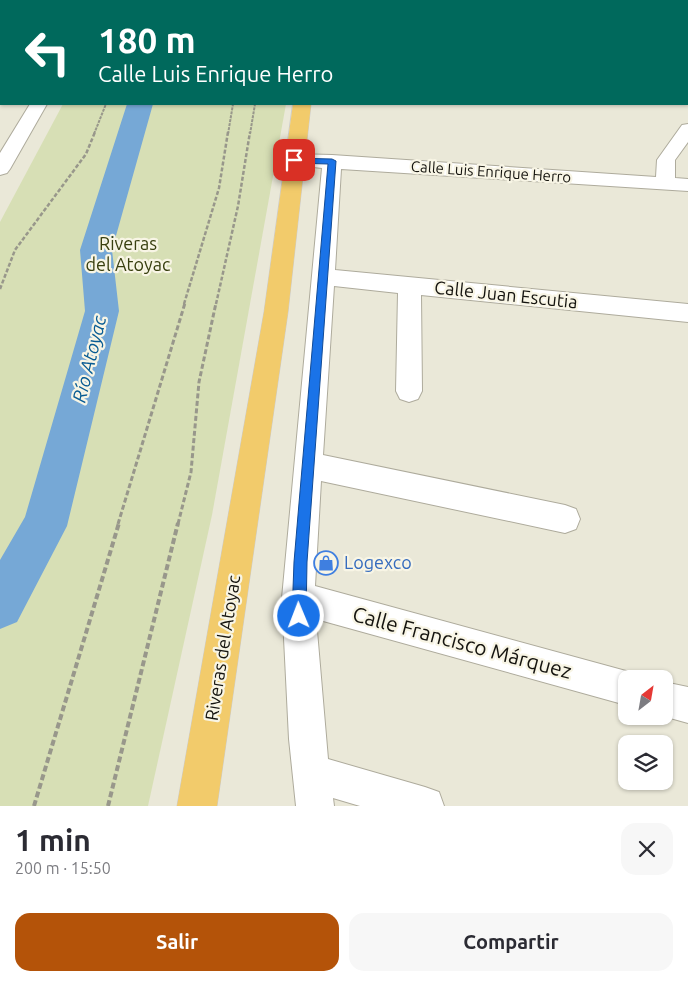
<!DOCTYPE html>
<html lang="es">
<head>
<meta charset="utf-8">
<style>
	:root { --surface:#fff; --page:#f7f7f7; --text:#2b2b33; --muted:#7c7c81; --accent:#b45309 }
	body { margin:0; font-family:Ubuntu,sans-serif; background:var(--page); color:var(--text); height:100vh; display:flex; flex-direction:column; font-size:19px; white-space:nowrap }
	* { box-sizing:border-box; margin:0 }
	p { font-size:16px; color:var(--muted) }
	.icon { flex:none; width:28px; height:28px; fill:none; stroke:currentColor; stroke-width:2; stroke-linecap:round; stroke-linejoin:round }
	.map { position:relative; height:806px; overflow:hidden }
	.details { display:flex; flex-direction:column; background:var(--surface); flex:1 }
	.details>* { flex:none }
	.guide { position:absolute; left:0px; top:0px; width:689px; height:105px; box-shadow:0 1px 4px #0004; background:#00695c; color:#fff; overflow:hidden }
	.needle { width:32px; rotate:31deg }
	.buttons { position:absolute; left:618px; top:670px; display:grid; gap:10px }
	.buttons a { display:grid; place-items:center; width:55px; height:55px; border-radius:10px; background:var(--surface); box-shadow:0 1px 4px #0004; font-size:25px }
	.pin { position:absolute; display:grid; place-items:center; width:42px; height:42px; color:#fff; margin:-21px; border-radius:10px; box-shadow:0 2px 8px #0006 }
	.me { position:absolute; width:55px; margin:-28px; rotate:359deg; stroke-linejoin:round; filter:drop-shadow(0 0 4px #0008) }
	.turn { display:flex; align-items:center; gap:18px; height:105px; padding:0 15px; font-size:22px }
	.turn .icon { width:65px; height:65px; stroke-width:2.5 }
	.turn b { display:block; font-size:35px; line-height:42px }
	.round { display:grid; place-items:center; flex:none; width:52px; height:52px; border-radius:15px; background:var(--page) }
	.headline { display:flex; align-items:center; justify-content:space-between; height:85px; padding:0 15px }
	h1 { font-size:30px; font-weight:600; line-height:38px }
	.action { display:flex; gap:10px; margin-top:auto; padding:10px 15px }
	.action a { flex:1; height:58px; border-radius:15px; background:var(--accent); color:#fff; font-size:20px; font-weight:600; line-height:58px; text-align:center }
	.action a+a { background:var(--page); color:var(--text) }
	.map>svg:first-child { display:block }
	.built { fill:#e2dec6 }
	.green { fill:#d7dfb5 }
	.lines { fill:none; stroke-linecap:round; stroke-linejoin:round }
	.river { fill:#76a8d6; fill-rule:evenodd }
	.minor-casing { stroke:#aeab9c; stroke-width:2 }
	.major-casing { stroke:#cccbca; stroke-width:1 }
	.path-far3 { stroke:#98978b; stroke-width:2; stroke-dasharray:3 1; stroke-linecap:butt }
	.path-far2 { stroke:#98978b; stroke-width:2.5; stroke-dasharray:4 2; stroke-linecap:butt }
	.path-far1 { stroke:#98978b; stroke-width:3; stroke-dasharray:5 2.5; stroke-linecap:butt }
	.path { stroke:#98978b; stroke-width:4; stroke-dasharray:6 3; stroke-linecap:butt }
	.minor { fill:#fff; fill-rule:evenodd }
	.major { fill:#f2cb6b; fill-rule:evenodd }
	.route { fill:#1a73e8; stroke:#114b97 }
	.labels { text-anchor:middle; stroke-width:4.5; stroke-linejoin:round; paint-order:stroke }
	.far-street-label { font-size:15px; fill:#15140f; stroke:#f8f5e5 }
	.park-label { font-size:18px; fill:#383f0f; stroke:#f8f5e5 }
	.street-label { font-size:18px; fill:#15140f; stroke:#f8f5e5 }
	.shop-label { font-size:18px; fill:#366cbe; stroke:#f8f5e5; text-anchor:start }
	.water-label { font-size:19px; font-style:italic; fill:#075b93; stroke:#f8f5e5 }
	.near-street-label { font-size:21px; fill:#15140f; stroke:#f8f5e5 }
</style>
</head>
<body>
<div class="map">
<svg width="688" height="806" viewBox="0 0 688 806">
	<rect width="100%" height="100%" fill="#eae8d8"/>
	<path class="built" d="M337,0H688V31V1Z"/>
	<path class="green" d="M63,104H286L212,515L148,806H0V222Z"/>
	<g class="lines">
		<path class="river" d="M206,0H226V1H206Z
			M127,104H153L112,250L119,311L67,526L17,622L0,629V560L25,517L85,311L80,250Z"/>
		<g class="minor-casing">
			<path id="minor" d="M75,0H95L96,1H76Z
				M0,24H1V32H0Z
				M30,104H47L10,169L7,173L0,175V153Z
				M688,124V142L675,160V178L688,179V191L341,169L335,270L688,304V322L421,295L422,391L418,399L409,402L400,399L396,391L398,293L334,286L323,455L565,505L576,509L580,519L576,529L565,533L321,481L315,586L626,671L638,676L640,679H626V705L316,619L328,759L425,787L439,792L444,806H360L333,798L334,806H296L289,739L282,598L322,168L287,164L285,160L287,156L294,154L332,155L656,177L657,160L682,125Z
				M664,682L688,687V723L663,716Z"/>
		</g>
		<g class="major-casing">
			<path id="major" d="M293,104H311L288,312L217,806H177L264,312Z"/>
		</g>
		<path class="path-far3" d="M612,0L615,1
			M657,0L660,1
			M562,1L564,0
			M634,1L636,0
			M94,134L106,104
			M228,134L233,104
			M250,134L255,104"/>
		<path class="path-far2" d="M0,289L15,250L86,154L95,132
			M184,304L219,188L228,132
			M216,304L238,206L250,132"/>
		<path class="path-far1" d="M118,524L185,303
			M178,524L191,472L199,382L216,303"/>
		<path class="path" d="M34,806L119,523
			M108,806L178,523"/>
		<use href="#minor" class="minor"/>
		<use href="#major" class="major"/>
	</g>
	<path class="route" d="M291,158L332,159L336,161L307,562L306,616L304,621L299,623L294,621L292,616L294,562L328,164L294,163L291,162Z"/>
	<defs>
		<g id="shop-ring" transform="scale(1.25)"><circle r="9.5" fill="#f8f5e5" stroke="#3f7fe0" stroke-width="1.5"/><path d="M-5-2.5h2.3a2.7 3.5 0 0 1 5.4 0H5L5.5 6h-11ZM-1.5-2.5h3a1.5 2.3 0 0 0-3 0Z" fill="#3f7fe0"/></g>
	</defs>
	<g fill-rule="evenodd">
		<use href="#shop-ring" x="326" y="563"/>
	</g>
	<g class="labels">
		<g class="far-street-label">
			<text transform="translate(491 172) rotate(4)" y="5">Calle Luis Enrique Herro</text>
		</g>
		<g class="park-label">
			<text x="128" y="250">Riveras<tspan x="128" dy="21">del Atoyac</tspan></text>
		</g>
		<g class="street-label">
			<text transform="translate(506 295) rotate(6)" y="6">Calle Juan Escutia</text>
			<text transform="translate(223 648) rotate(-81)" y="6">Riveras del Atoyac</text>
		</g>
		<g class="shop-label">
			<text x="344" y="569">Logexco</text>
		</g>
		<g class="water-label">
			<text transform="translate(89 359) rotate(-76)" y="7">Río Atoyac</text>
		</g>
		<g class="near-street-label">
			<text transform="translate(462 643) rotate(15)" y="7">Calle Francisco Márquez</text>
		</g>
	</g>
</svg>
<div class="buttons">
<a><svg class="needle" viewBox="-14 -14 28 28"><path d="M0-13l5 13h-10z" fill="#e53935"/><path d="M0 13l5-13h-10z" fill="#7c7c81"/></svg></a>
<a><svg class="icon" aria-label="layers" viewBox="0 0 24 24"><path d="M12 4l9 5-9 5-9-5zM3 14l9 5 9-5"/></svg></a>
</div>
<div class="pin" style="left:294px;top:160px;background:#d93025"><svg class="icon" aria-label="arrive" viewBox="0 0 24 24"><path d="M6 21V4h12l-3 4 3 4H6"/></svg></div>
<svg class="me" style="left:299px;top:616px" viewBox="-20 -20 40 40"><circle r="17" fill="#1a73e8" stroke="#fff" stroke-width="3"/><path d="M0-11L8 9 0 5-8 9z" fill="#fff"/></svg>
<div class="guide">
<div class="turn"><svg class="icon" aria-label="left" viewBox="0 0 24 24"><path d="M17 20v-9H6M10 6l-5 5 5 5"/></svg><div><b>180 m</b>Calle Luis Enrique Herro</div></div>
</div>
</div>
<section class="details">
<div class="headline"><div><h1>1 min</h1><p>200 m · 15:50</p></div><a class="round"><svg class="icon" aria-label="close" viewBox="0 0 24 24"><path d="M6 6l12 12M18 6L6 18"/></svg></a></div>
<div class="action"><a>Salir</a><a>Compartir</a></div>
</section>
</body>
</html>
